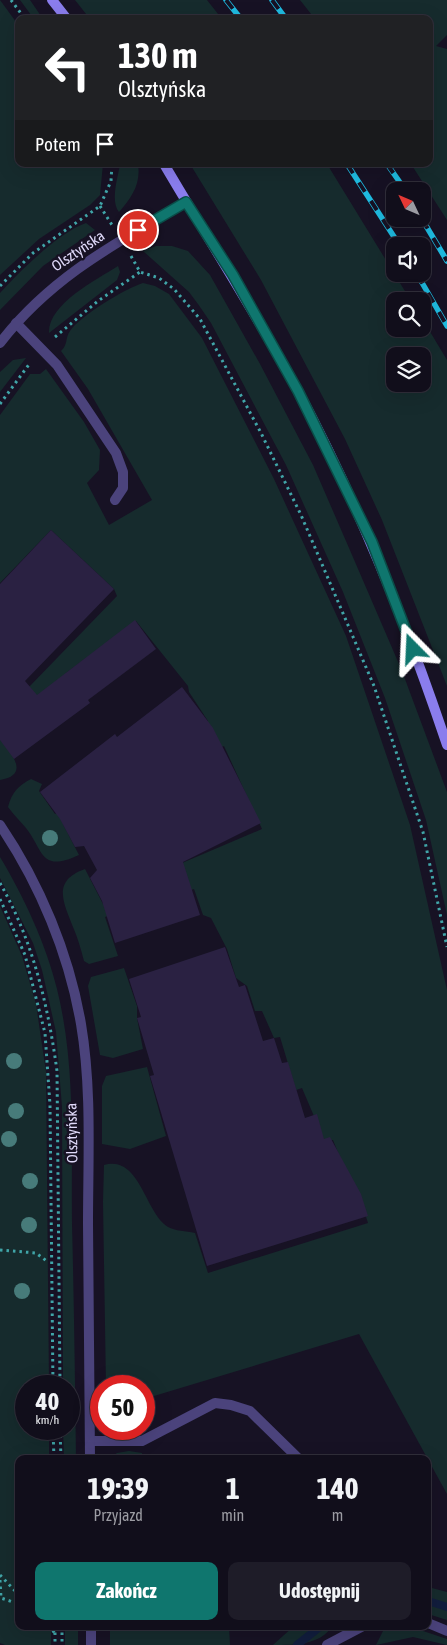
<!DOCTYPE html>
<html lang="pl">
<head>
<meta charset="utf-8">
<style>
	:root { --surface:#110e1b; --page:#1e1c28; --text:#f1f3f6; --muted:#9c9ca3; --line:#302e3a; --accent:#0f766e }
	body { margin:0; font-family:"Asap Condensed",sans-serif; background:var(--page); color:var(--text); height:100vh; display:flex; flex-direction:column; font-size:19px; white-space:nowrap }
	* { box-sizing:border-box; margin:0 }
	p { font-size:16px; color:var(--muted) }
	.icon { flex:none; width:28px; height:28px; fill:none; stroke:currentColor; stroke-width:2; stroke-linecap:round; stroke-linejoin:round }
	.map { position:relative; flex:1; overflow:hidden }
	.panel { position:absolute; left:15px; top:1455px; width:416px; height:175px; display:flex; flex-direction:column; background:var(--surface); border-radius:10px; box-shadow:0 5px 20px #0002,0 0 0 1px var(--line) }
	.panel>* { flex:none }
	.top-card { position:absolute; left:15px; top:15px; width:418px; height:152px; border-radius:10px; box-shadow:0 5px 20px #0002,0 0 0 1px var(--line); background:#202124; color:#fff; overflow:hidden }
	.needle { width:32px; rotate:314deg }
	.controls { position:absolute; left:386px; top:182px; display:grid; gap:10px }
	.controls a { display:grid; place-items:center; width:45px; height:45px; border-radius:10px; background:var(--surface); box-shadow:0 5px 20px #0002,0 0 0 1px var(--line); font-size:25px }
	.speed { position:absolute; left:15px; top:1375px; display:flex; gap:10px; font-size:25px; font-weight:700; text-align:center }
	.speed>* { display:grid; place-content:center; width:65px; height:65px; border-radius:50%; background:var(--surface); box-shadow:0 5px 20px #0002,0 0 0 1px var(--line); line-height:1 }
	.speed small { font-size:12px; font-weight:400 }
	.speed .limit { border:8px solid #d22; background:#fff; color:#111 }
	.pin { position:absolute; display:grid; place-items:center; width:42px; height:42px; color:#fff; margin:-21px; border:2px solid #fff; border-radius:50%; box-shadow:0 1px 5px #0007 }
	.me { position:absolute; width:55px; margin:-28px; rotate:339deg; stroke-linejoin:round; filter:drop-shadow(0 0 4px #0008) }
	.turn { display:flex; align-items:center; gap:18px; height:105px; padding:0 20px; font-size:22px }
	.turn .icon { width:65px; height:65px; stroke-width:2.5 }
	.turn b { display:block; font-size:35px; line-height:42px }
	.then { display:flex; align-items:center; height:48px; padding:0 20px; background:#0003; gap:10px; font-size:19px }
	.eta { display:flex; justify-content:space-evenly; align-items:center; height:85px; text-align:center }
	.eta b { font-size:30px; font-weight:700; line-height:35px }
	.button { display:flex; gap:10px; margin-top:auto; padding:10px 20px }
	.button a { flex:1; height:58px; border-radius:10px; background:var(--accent); color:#fff; font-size:20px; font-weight:700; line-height:58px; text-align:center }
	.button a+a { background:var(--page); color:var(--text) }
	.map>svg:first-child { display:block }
	.green { fill:#162b2d; fill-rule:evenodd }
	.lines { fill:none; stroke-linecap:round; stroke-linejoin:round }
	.stream { stroke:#111d3d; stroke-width:8 }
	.building { fill:#2a2142 }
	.path { stroke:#40a5a8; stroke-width:3; stroke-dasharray:2.5 4; stroke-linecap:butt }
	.service { stroke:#4b437c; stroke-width:10 }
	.pedestrian { stroke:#4b437c; stroke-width:10 }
	.minor { stroke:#4b437c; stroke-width:10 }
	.secondary { stroke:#8a7ded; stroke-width:10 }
	.rail-casing { stroke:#1fbbe0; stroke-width:5.5 }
	.rail { stroke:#171224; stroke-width:4; stroke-dasharray:11; stroke-linecap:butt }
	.tree { fill:#477b7a }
	.route-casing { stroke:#0a4d48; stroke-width:12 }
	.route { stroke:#0f766e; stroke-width:9 }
	.labels { text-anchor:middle; stroke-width:5; stroke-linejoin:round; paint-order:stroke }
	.street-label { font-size:15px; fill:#e0dafa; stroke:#171224 }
</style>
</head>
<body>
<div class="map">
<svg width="447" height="1645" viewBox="0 0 447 1645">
	<rect width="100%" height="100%" fill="#171224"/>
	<path class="green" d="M0,0L19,26V164H103L100,195L90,205L39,239L0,275Z
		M20,0H30L43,19H34Z
		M75,0H207L222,19H90Z
		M300,0H447V35L436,46L447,49V220L411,164H429V19H315Z
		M120,164H138C141,184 132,197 119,212C110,201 118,177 120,164Z
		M190,164H327L411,301H395V329H422L423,320L447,360V686L382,520L345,439L261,280ZM395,356H422V384H395Z
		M86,223L95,230L43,266L0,310V293C19,272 59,232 86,223Z
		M156,246H172L188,251L210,275L260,364L313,465L349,548L402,671L447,792V915L426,820L385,698L343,592L286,465L211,323L198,304L189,292L143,251Z
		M118,266L120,272L117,280L49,333C48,304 96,280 118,266Z
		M143,283L155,286L169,294L202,338L274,479L346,636L410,825L447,990V1494L359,1334L144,1399V1386H106L103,1202L104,1165C140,1155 145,1213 168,1227C175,1231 186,1231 195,1233L208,1273L368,1223C360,1194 344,1169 333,1140L325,1142L302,1088L296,1090L280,1037L274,1038L262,1011H255L247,986L236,978L227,949L211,918L203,915L194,889L105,917L118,956L89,964L84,961C81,950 78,938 73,927C64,903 51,881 85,869L103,904L175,866L262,829L224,746L63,824L79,855C40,873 44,851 26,828C20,821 13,814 8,807C12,792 18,786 31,779L42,784L39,791L55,814L132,761L140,771L208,721L189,692L188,686L136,621L66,673L73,683L0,717L117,596L114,589L51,530L0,583V415L30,374H40L46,369L84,422L100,450L99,470L87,483L109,525L152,500L88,389L61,351C68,345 65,338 70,331C80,316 126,288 143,283Z
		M26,358L0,392V372L13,360Z
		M0,739C11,753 31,775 0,780Z
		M0,857C24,897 46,944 57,989C76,1065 71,1146 72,1224C74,1302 75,1380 76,1459H64L63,1429H69V1386H63L62,1107L56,1032L42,970L33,943L0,878Z
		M0,906L22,956L36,1004L46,1072L49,1386H26V1429H49V1459H19V1626H51V1645H5L0,1643Z
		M124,968L137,1006V1018L143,1049L113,1058L100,1055L88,986L91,977Z
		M147,1067L166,1136L130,1149L102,1144V1086L106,1076Z
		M129,1451L142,1453V1459H108L117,1453Z
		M428,1587L447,1592V1620L428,1614Z
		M65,1626H78V1645H65Z
		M110,1626H229L230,1645H110Z
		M294,1626H332C321,1645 295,1645 273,1645Z
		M398,1627L414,1628L447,1639V1645L413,1637L376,1645L384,1629Z"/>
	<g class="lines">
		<path class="stream" d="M428,1601L447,1607
			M297,1645L321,1626"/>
	</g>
	<path class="building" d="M51,530L114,589L25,681L37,695L135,620L156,649L88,700L90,703L14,759L0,740V584Z
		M182,687L213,728L261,823L183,862L200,915L115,943L102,901L90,878L97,870L84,846L75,847L60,819L40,792L115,734L117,737Z
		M225,947L239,987L245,985L263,1041L274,1038L282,1063L288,1062L305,1118L317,1114L324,1139L330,1137L361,1194L368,1216L207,1266L150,1076L154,1075L137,1018L141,1017L129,979Z"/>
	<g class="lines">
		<path class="path" d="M11,0L25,19
			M100,206L112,225
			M131,256L140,272L159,278L174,289L200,319L261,433L301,515L374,686L423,832L447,947
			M0,286L33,253L100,206L111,181L112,164
			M55,337L98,301L140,272
			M0,404L30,363
			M0,883C33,941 48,1005 57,1071L60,1386
			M0,899L25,955L45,1033L50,1105L53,1386
			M0,1250L36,1253L48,1262
			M53,1429L54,1459
			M60,1429L61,1459
			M0,1575L19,1595
			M0,1580L1,1598L19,1604
			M48,1626L55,1633
			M55,1626V1645
			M62,1626V1645"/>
		<path class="service" d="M16,323L57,365L116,453L123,472V488L115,500
			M90,1441H142L215,1403L231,1405L250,1411L299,1459"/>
		<path class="pedestrian" d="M428,1623L447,1631
			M327,1645L363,1626"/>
		<path class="minor" d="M0,343C51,277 116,243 186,202
			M0,825C40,884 69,954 81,1024C92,1089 88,1158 88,1224C89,1302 89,1381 90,1459
			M91,1626V1645"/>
		<path class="secondary" d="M52,0L67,19
			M164,164C208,239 255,312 297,389C358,503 406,623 447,745"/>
		<g class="rail-casing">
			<path id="rail" d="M226,0L241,19
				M272,0L286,19
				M347,164L400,246
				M387,164L406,191
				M422,219L447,261
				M417,274L447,326"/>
		</g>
		<use href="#rail" class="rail"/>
	</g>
	<g class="tree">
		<circle cx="50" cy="838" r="8"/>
		<circle cx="14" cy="1061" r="8"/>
		<circle cx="16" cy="1111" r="8"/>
		<circle cx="9" cy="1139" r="8"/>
		<circle cx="30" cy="1181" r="8"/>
		<circle cx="29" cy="1225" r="8"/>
		<circle cx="22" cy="1291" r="8"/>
	</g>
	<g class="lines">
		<g class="route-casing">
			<path id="route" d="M138,230L186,202L233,275L298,391L372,542L413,649"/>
		</g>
		<use href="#route" class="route"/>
	</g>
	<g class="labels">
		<g class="street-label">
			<text transform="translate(78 251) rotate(-34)" y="5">Olsztyńska</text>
			<text transform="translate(72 1133) rotate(-91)" y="5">Olsztyńska</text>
		</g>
	</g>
</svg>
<div class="controls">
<a><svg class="needle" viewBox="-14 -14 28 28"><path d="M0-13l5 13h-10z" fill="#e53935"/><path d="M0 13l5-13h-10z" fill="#9c9ca3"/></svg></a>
<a><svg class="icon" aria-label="sound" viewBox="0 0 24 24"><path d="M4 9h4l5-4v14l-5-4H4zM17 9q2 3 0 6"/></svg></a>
<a><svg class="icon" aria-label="search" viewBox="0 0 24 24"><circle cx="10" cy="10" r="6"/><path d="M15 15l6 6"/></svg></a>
<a><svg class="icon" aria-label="layers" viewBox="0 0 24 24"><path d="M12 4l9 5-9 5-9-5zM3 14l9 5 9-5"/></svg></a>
</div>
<div class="speed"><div>40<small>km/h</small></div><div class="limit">50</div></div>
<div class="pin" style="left:138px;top:230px;background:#d93025"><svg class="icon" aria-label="arrive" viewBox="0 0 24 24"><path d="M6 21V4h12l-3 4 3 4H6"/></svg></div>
<svg class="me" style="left:413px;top:649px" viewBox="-20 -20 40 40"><path d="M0-17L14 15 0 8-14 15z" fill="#0f766e" stroke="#fff" stroke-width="4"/></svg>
<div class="top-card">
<div class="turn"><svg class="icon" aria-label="left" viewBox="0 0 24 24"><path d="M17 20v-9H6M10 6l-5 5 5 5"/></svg><div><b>130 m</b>Olsztyńska</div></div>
<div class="then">Potem<svg class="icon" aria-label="arrive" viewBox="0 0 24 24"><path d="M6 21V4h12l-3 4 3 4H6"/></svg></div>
</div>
<section class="panel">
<div class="eta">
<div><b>19:39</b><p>Przyjazd</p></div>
<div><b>1</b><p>min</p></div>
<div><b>140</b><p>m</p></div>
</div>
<div class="button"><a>Zakończ</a><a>Udostępnij</a></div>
</section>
</div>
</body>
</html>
